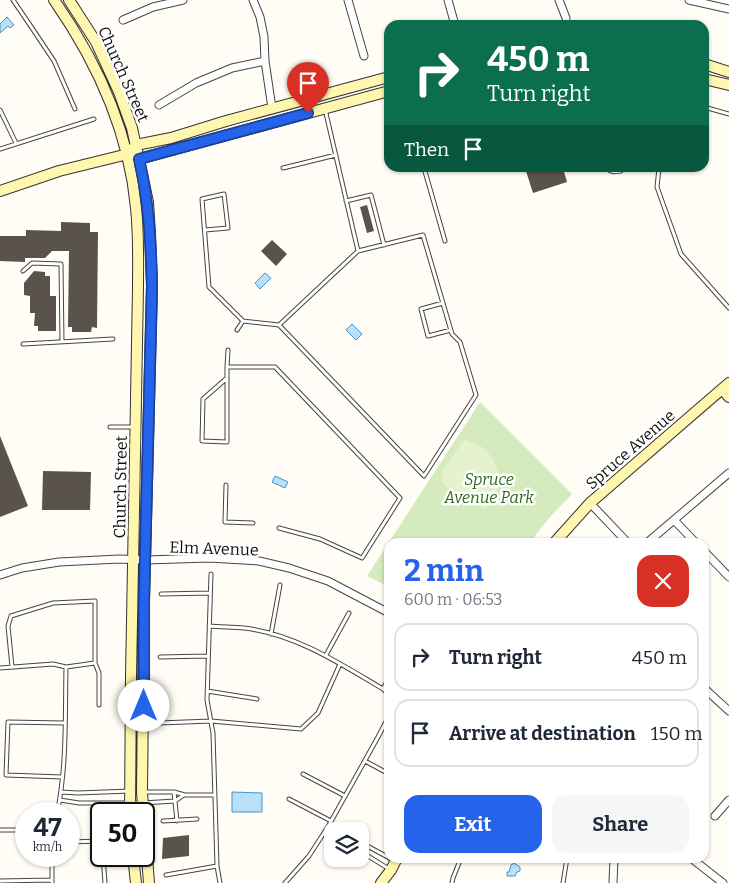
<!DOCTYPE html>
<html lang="en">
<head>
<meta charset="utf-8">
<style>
	:root { --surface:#fff; --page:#f6f6f7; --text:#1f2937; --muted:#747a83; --line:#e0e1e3; --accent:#2563eb }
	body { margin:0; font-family:Bitter,serif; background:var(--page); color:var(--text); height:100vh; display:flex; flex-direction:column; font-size:19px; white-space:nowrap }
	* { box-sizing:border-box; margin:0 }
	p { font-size:16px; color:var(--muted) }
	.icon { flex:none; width:28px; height:28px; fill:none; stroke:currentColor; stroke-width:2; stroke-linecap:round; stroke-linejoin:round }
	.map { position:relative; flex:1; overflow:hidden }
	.drawer { position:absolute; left:384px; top:538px; width:325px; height:325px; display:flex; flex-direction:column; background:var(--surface); border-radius:15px; box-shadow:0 1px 4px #0004 }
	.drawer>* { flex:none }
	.hud { position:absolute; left:384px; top:20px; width:325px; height:152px; border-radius:15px; box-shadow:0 1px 4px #0004; background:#0b6e4f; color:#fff; overflow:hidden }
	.buttons { position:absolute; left:324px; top:822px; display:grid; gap:10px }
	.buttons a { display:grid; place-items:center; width:45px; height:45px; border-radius:10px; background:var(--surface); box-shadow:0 1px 4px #0004; font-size:25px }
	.speed { position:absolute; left:15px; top:802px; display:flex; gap:10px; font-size:25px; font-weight:700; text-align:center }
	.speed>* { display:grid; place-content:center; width:65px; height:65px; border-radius:50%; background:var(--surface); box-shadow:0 1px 4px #0004; line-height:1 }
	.speed small { font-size:12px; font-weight:400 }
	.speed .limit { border:2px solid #111; border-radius:8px; background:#fff; color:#111 }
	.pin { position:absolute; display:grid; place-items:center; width:42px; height:42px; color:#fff; margin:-51px -21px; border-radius:50% 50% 50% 0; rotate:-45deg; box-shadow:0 0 5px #0007 }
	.pin .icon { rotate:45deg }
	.me { position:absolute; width:55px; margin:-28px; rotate:0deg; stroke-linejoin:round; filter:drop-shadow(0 0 4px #0008) }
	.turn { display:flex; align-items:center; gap:18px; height:105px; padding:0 20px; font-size:22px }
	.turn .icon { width:65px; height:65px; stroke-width:2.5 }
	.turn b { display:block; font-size:35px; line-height:42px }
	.then { display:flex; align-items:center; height:48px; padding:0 20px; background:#0003; gap:10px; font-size:19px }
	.round { display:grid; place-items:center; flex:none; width:52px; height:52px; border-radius:15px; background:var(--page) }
	.summary { display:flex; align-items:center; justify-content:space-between; height:85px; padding:0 20px }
	h1 { font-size:30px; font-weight:700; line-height:38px; color:var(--accent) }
	.primary-button { display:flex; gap:10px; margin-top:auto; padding:10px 20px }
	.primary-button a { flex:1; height:58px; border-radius:15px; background:var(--accent); color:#fff; font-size:20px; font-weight:700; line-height:58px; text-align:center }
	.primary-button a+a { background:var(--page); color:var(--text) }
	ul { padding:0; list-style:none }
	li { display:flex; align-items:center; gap:15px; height:68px; margin:0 10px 8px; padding:0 10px; border:2px solid var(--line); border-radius:15px }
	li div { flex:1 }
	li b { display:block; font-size:19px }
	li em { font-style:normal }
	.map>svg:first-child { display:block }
	.green { fill:#d5ebbd }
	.pitch { fill:#e6f2cf }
	.water { fill:#b9e0f7; stroke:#3f96cf }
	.building { fill:#5a524d }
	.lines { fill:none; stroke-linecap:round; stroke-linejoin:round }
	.lane-casing { stroke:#444; stroke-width:5 }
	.street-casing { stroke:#444; stroke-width:9 }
	.secondary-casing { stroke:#333; stroke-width:12 }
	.lane { stroke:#fff; stroke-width:3 }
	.street { stroke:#fff; stroke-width:7 }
	.secondary { stroke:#fff6b0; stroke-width:10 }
	.route-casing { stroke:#184099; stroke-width:12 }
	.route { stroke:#2563eb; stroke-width:9 }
	.labels { text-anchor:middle; stroke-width:5; stroke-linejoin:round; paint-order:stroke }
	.street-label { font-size:16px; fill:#111; stroke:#fff }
	.park-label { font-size:16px; font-style:italic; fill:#2f6b1f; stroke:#fff }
</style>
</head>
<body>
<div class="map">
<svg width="729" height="883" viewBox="0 0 729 883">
	<rect width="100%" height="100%" fill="#fffdf5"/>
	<path class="green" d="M480,402L572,494L550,517L530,542H389V587L367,576Z"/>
	<path class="pitch" d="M464,440C469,442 475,443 479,445C494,455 502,472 497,489C495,497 489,503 484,509L452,488C442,488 440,479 443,470Z"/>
	<path class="water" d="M7,17L14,25L10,28L8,26L0,33V24Z
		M265,273L271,278L260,289L255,283Z
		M352,324L362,334L356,340L346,330Z
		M275,476L288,482L285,488L272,482Z
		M232,792L262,793V812H232Z
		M514,863L520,867V871L517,872L515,876H507V872H509L511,865Z"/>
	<path class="building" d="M525,168H563L567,182L533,193Z
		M367,205L374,231L367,233L360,207Z
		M61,222L90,223V232H98L97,328L92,327L91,332H72V327H68L69,251H52L45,258H25V262L0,261V236H26V230L61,231Z
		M272,240L287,254L276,266L261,251Z
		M34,271L45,272V276H50V296H56V331H38V326H34L35,313H30V296L24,295V283Z
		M0,436L28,506L0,517Z
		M43,471L91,472L90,510H42Z
		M189,835V856L162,859L163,838Z"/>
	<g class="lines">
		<g class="lane-casing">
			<path id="lane" d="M13,0L32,28L54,61L75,109
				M704,107L729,114
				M325,109L358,251
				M0,110L16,143
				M0,149L94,119
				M283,168L336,155
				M424,168L445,241
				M607,168C611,173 615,172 621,171L622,168
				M659,168L657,187L681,254L729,308
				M346,201L371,195L384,245
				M205,230L228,228L224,194L202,199L209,287L243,321L279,325L358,251L423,235L452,334L460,342L476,395L424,476L279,325
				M23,271L32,263L61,264L62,342
				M443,303L421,309L428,336L451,330
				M237,330L243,321
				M23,344L113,339
				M228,350L227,367H275L400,498L362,558L320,539L279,528
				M227,378L203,399L202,441L227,442V367
				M110,427H133
				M226,485L225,522L253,523
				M211,574L207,700L213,733L217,866L220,883
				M161,594L210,593
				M209,626C221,627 233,627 244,628C295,634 339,663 383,689L389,695
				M271,634L280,585
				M326,655L349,613
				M160,657L208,656
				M95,663L99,673V705
				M12,667L8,626L11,616L53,603L95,601V663L66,667
				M0,668L53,664L66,667C65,716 67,766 57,814
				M383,689L389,678
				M207,691L257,699
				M159,723L211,721L301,729L318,713L340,664
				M365,761L389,774
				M303,774L345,796
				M62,777L6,775L8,722L65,723
				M61,792L78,793L130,791
				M143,792H174L185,795H215
				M174,792L177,821
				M289,799L331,821
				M60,800L79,803H143L175,801L184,795
				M163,821L197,819
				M329,825L341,831
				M0,830H26
				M325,831L332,835
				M69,842L101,841
				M360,842L393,860
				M360,851L389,869
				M103,856L105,883
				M166,875L217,866
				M0,881L51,880
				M52,883V856
				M285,883L309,856L329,825L378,737L389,716
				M452,883L453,878L461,858
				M563,883L567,858"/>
		</g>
		<g class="street-casing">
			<path id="street" d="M253,0L260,17L264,37L265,61L272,108
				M348,0L364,56
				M448,0L455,25
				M559,0L566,18
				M689,0L729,9
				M123,20L153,7L183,0
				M159,105L196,83L232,68L265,61
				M590,503L627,542
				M674,520L695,542
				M648,542L729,473
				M704,551L729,577
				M0,575L22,568L59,562L119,559L146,560L209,558L259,561L289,568L328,581L389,613
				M704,688L729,711
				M715,816L729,800
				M691,858L723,883
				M613,883L614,858"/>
		</g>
		<g class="secondary-casing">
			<path id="secondary" d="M54,0C98,63 129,131 136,208C139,235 138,262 138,288L131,676L130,814
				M69,0L96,42L119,92L132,128L148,202L150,234L152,286L144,601L142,792L149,883
				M704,64L729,72
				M704,79L729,85
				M134,157L139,159L389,91
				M0,191L59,171L128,154L136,145L171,138L226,121L389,77
				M722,389L729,397
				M555,542L590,503L729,383
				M133,856L136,883
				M381,883L391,870L397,858"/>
		</g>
		<use href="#lane" class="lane"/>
		<use href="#street" class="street"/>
		<use href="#secondary" class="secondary"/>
	</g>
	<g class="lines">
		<g class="route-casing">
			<path id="route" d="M144,706V601L152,286C151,242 149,202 139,159L308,113"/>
		</g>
		<use href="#route" class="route"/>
	</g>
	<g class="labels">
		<g class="street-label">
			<text transform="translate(124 74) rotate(66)" y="6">Church Street</text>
			<text transform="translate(630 449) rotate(-41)" y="6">Spruce Avenue</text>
			<text transform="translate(120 487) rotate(-89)" y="6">Church Street</text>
			<text transform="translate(214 548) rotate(2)" y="6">Elm Avenue</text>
		</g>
		<g class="park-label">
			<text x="489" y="485">Spruce<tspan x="489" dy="18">Avenue Park</tspan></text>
		</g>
	</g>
</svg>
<div class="buttons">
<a><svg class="icon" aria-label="layers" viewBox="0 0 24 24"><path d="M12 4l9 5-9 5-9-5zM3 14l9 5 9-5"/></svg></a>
</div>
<div class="speed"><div>47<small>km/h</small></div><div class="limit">50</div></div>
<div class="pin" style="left:308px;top:113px;background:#d93025"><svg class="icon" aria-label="arrive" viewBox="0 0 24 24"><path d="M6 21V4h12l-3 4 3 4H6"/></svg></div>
<svg class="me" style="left:144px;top:706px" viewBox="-20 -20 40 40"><circle r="19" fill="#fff"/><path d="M0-13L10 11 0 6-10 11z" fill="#2563eb"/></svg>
<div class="hud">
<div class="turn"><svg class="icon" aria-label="right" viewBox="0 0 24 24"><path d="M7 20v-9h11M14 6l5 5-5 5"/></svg><div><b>450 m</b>Turn right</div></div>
<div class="then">Then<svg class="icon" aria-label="arrive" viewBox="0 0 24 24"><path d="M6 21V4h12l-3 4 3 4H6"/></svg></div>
</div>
<section class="drawer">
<div class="summary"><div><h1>2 min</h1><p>600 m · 06:53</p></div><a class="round" style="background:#d93025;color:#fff"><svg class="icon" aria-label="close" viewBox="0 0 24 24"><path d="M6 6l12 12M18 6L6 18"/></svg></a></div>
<ul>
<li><svg class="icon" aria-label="right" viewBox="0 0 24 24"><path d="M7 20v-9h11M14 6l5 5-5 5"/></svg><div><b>Turn right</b></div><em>450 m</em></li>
<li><svg class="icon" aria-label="arrive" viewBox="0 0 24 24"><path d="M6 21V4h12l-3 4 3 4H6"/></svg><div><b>Arrive at destination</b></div><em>150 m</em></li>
</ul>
<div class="primary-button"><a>Exit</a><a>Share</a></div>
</section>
</div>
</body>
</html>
